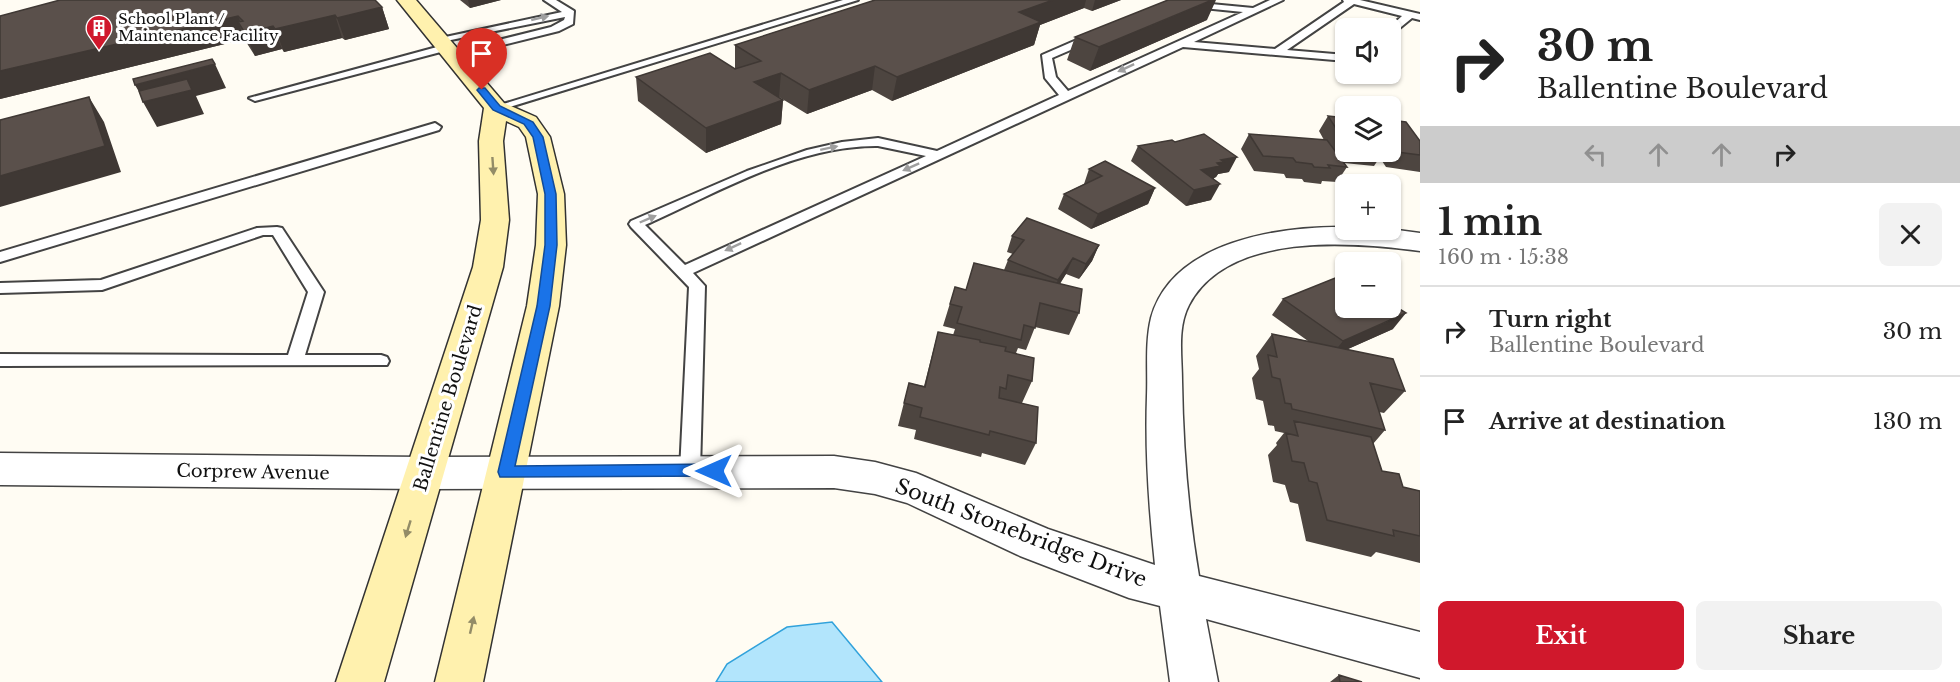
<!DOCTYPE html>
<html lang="en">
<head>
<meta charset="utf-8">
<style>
	:root { --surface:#fff; --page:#f2f2f2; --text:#222; --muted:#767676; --line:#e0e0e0; --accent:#d0182c }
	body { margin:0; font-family:"Libre Baskerville",serif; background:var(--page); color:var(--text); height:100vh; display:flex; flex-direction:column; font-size:22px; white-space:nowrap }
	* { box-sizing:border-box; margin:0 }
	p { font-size:20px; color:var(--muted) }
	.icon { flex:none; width:33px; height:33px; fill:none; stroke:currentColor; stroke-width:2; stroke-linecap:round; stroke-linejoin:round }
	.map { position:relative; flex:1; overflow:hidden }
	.sheet { display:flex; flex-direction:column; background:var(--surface); width:540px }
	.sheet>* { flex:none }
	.guide { background:#fff; color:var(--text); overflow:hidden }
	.controls { position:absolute; left:1335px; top:18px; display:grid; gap:12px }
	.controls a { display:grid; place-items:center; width:66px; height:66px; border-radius:9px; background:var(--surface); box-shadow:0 2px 4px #0004; font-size:30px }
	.pin { position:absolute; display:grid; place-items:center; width:51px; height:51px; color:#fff; margin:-62px -26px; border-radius:50% 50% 50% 0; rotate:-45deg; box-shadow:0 0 6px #0007 }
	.pin .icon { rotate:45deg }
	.me { position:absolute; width:66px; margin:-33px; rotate:270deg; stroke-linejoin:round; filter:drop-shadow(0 0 4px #0008) }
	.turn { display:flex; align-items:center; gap:21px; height:126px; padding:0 18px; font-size:27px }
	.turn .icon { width:78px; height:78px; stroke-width:2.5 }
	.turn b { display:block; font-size:42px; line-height:51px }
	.lanes { display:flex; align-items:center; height:57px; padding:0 18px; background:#0003; justify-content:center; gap:30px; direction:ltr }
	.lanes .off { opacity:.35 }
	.round { display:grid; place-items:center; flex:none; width:63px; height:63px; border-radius:9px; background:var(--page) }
	.head { display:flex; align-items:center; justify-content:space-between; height:102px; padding:0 18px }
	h1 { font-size:36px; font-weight:800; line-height:45px }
	.action { display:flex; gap:12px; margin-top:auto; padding:12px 18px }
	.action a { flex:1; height:69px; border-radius:9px; background:var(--accent); color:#fff; font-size:24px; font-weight:800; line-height:69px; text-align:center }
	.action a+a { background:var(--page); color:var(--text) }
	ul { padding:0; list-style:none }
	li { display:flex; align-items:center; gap:18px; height:90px; padding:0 18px; border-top:2px solid var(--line) }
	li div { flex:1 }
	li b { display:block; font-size:22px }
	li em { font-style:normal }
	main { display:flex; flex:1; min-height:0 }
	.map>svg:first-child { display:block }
	.water { fill:#b2e5fc; stroke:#31a2db; stroke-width:1.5 }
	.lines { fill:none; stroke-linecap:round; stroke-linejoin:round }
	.service-casing { stroke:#434343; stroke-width:4 }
	.minor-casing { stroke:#434343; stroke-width:3 }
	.secondary-casing { stroke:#323232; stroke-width:3 }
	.service { fill:#fff; fill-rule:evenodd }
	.minor { fill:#fff; fill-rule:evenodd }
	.secondary { fill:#fff1ae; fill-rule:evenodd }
	.wall { fill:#4d4540 }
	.shaded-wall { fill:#3f3834 }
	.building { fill:#5a504b; stroke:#3f3834; stroke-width:1.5 }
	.oneway { fill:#9f9f9f }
	.oneway2 { fill:#938c67 }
	.route { fill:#1a73e8; stroke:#114b97; stroke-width:1.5 }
	.labels { text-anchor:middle; stroke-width:6; stroke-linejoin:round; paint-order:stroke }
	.far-poi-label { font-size:15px; fill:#101010; stroke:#fff; text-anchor:start }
	.street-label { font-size:18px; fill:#101010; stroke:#fff }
	.near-street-label { font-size:21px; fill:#101010; stroke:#fff }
</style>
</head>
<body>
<main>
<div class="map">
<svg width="1420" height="682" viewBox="0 0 1420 682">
	<rect width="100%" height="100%" fill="#fffcf3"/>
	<path class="water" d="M832,622L882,682H716L727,664L787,627Z"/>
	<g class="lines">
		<g class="service-casing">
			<path id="service" d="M544,0H556L574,11L573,24L559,31L454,57L449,54L450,52L551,27L564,20L565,17L441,42L436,39L562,12Z
				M843,0H858L500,110L490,108Z
				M1270,0H1283L1194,42L1275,49L1344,2L1343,0H1360L1420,14V20L1412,18L1390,36L1389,28L1402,16L1354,4L1287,50L1346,55V61L1183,47L693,273L705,286L700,471L697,477L690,479L683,477L680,471L689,287L631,227L629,224L631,221L747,171L807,150L842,142L878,138L937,151L1059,95L1045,78L1042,55L1088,35H1096V39L1052,58L1056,77L1068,91L1243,12L1193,7L1190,6V2L1253,8ZM878,146L926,156L685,265L645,225C717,193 797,145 878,146Z
				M448,44L452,45V49L255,101L249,98Z
				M435,123L441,127L439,130L0,262V252Z
				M277,227L282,228L324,292L305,355H381L387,357L389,361L387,365L0,366V354L288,355L308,292L273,235H263L102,290L0,293V283L101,280L257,228Z"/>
		</g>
		<g class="minor-casing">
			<path id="minor" d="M1346,227V230L1390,229L1420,233V251C1352,242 1228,231 1189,305C1177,328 1182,356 1182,381C1183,447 1188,511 1199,576L1420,632V678L1206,619L1218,682H1170L1160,606L1129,598L1020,556L907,503L875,494L834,488L425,489L0,485V453L425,457L834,456L875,462L916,473L1048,529L1155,565C1149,509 1145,452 1147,396C1148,370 1145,343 1151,318C1172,241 1280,226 1346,227Z"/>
		</g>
		<g class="secondary-casing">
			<path id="secondary" d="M397,0H416L504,103L536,117L550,137L564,194L566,245L559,306L483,682H435L527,306L536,245L538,194L526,137L519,127L506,121L503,141L509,220L503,267L384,682H336L473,267L481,220L479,141L484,108Z"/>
		</g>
		<use href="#service" class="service"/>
		<use href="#minor" class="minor"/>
		<use href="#secondary" class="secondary"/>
	</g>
	<path class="wall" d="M460,0H501L470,8Z
		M875,0H1121L1092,11L1084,8L1040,25L1034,45L892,101L872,90L807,114L779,97H778L783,100L781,124L706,153L638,101L636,77L735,69H736L735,68V45Z
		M382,7L389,29L345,40L342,38L284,52L282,49L255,56L248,45L245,39L0,99V16Z
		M1207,20L1090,71L1067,60L1075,37Z
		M1345,110H1346V152H1390V120L1420,141V172L1386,167L1382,161L1378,160L1374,166L1344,163L1347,167L1337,182L1322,181L1321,184L1304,182L1302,179L1286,178L1284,174L1254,171L1241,149L1249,134L1324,140L1319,131L1328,116L1340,118Z
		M1175,142L1229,172L1218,174L1216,177L1214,178L1211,200L1186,206L1131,161L1138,146Z
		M1089,169L1155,188L1148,204L1091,229L1058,209L1064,194L1084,184Z
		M1012,236L1099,245L1092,261L1079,279L1066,274L1060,284L1079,313L1069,335L1035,327L1026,350L1018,348L1016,353L1032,381L1022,403L1036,443L1025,465L982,453L981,457L914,439L916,430L898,426L909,383L924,386L938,332L953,335L955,329L943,326L955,287L966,290L1004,270L1008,260L1013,254L1007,252Z
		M1283,299L1393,329L1348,349L1405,391L1384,413L1379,412L1385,430L1373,444L1382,471L1403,487L1420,491V563L1376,552L1371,557L1306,541L1298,504L1290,502L1285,485L1273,482L1268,455L1277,445L1276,443L1284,433L1275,431L1274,426L1268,425L1263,401L1256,399L1252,378L1259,369L1256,356L1272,334L1308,341L1272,315Z
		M1339,675L1362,682H1330Z"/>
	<path class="shaded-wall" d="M468,0H501L470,8Z
		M1053,0H1086L1084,8L1040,25L1034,45L892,101L897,77L1019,12Z
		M1095,0H1121L1092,11Z
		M1212,0H1216L1207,20L1090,71L1099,47Z
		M382,7L389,29L345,40L337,18Z
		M335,15L342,38L284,52L275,29Z
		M238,16L245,32L273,26L282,49L255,56L245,33L238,22L245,39L0,99V71Z
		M215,64L226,88L196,96L204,114L157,127L143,102H145L135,85Z
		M875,66L872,90L807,114L809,90Z
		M781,73L779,97L753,106L754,82Z
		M89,97L104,122L121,172L0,207V176Z
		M783,100L781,124L706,153V128Z
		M1237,157L1229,172L1218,174L1216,177L1214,178L1212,181L1201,170L1221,160Z
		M1220,184L1211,200L1186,206L1194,190Z
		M1155,188L1148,204L1091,229L1098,214Z
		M1099,245L1092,261L1079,279L1086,264Z
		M1073,258L1066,274L1051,296L1058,280Z
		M1406,313L1393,329L1330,357L1343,341Z"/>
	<path class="building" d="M60,0H375L382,7L337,18L335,15L275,29L273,26L245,33L238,22L243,21L238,16L0,71V16Z
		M875,0H1053L1019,12L1041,22L897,77L875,66L809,90L781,73L754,82L783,100L706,128L636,77L710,53L735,69L761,61L735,45Z
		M1168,0H1212L1099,47L1075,37Z
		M212,59L215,64L135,85L133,79Z
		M187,79L192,90L143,102L139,91Z
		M89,97L105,146L0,176V120Z
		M1328,116L1346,118V144Z
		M1390,120L1406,122L1420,141V155L1397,152L1392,146L1390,145Z
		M1204,134L1237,157L1221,160L1224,162L1217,163L1220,166L1201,170L1220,184L1194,190L1138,146L1172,140L1175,142Z
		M1249,134L1327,140L1347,167L1328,165L1330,168L1314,167L1312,164L1296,162L1293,158L1263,156Z
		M1105,161L1155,188L1098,214L1064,194L1102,176L1089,169Z
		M1027,218L1099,245L1086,264L1073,258L1058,280L1008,260L1024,240L1012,236Z
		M974,263L1082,289L1079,313L1040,303L1035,328L1024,325L1021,340L957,323L962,307L950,304L955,287L966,290Z
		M1345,274L1346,308H1390V303L1406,313L1343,341L1283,299Z
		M938,332L980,340V342L1006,347L1005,351L1034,358L1032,381L1008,375L1006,389L1000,387L999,398L1038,407L1036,443L990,431L989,435L920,417L922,408L904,403L909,383L925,387Z
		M1272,334L1393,359L1405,391L1370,383L1385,430L1292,409L1291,404L1285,403L1280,379L1272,377L1268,355L1277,357Z
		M1294,421L1371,437L1382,471L1399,474L1403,487L1420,491V536L1393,530L1394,536L1327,520L1317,483L1309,481L1304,463L1292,461L1286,433L1298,436Z
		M1339,675L1362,682H1340Z"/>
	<defs><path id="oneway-solid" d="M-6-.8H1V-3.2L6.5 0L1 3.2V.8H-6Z" transform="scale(1.5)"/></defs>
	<g class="oneway">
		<use href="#oneway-solid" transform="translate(540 18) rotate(-13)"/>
		<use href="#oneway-solid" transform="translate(1126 68) rotate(155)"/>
		<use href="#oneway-solid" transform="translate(829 148) rotate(-12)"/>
		<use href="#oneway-solid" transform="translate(911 167) rotate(156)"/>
		<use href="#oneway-solid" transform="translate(648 219) rotate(-23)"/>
		<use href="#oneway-solid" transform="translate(733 247) rotate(155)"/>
	</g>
	<g class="oneway2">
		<use href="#oneway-solid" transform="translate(493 166) rotate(86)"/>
		<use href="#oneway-solid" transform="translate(408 529) rotate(107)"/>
		<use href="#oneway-solid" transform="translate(472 625) rotate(-77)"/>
	</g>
	<path class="route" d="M479,88H485L500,106L533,122L543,137L556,194L557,245L550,306L515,466L714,464L722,471L720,476L500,477L498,472L537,306L545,245V194L533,137L524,124L493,110L477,90Z"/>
	<defs>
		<g id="building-pin" transform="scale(1.35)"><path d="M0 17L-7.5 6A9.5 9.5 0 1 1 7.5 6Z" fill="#d0182c" stroke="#fff"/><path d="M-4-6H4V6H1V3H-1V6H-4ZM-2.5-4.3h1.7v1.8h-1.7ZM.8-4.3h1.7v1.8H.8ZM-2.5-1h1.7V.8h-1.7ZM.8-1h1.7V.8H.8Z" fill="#fff"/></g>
	</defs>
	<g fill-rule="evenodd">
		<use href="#building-pin" x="99" y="28"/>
	</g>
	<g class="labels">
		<g class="far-poi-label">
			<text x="118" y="24">School Plant /<tspan x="118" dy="17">Maintenance Facility</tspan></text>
		</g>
		<g class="street-label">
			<text transform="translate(448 398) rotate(-73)" y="6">Ballentine Boulevard</text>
			<text transform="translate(253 472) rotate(1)" y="6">Corprew Avenue</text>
		</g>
		<g class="near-street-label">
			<text transform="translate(1021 533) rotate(21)" y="7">South Stonebridge Drive</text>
		</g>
	</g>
</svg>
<div class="controls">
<a><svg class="icon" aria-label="sound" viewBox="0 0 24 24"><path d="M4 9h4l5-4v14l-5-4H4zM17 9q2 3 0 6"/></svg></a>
<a><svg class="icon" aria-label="layers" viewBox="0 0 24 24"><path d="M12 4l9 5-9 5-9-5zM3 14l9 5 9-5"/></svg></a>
<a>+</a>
<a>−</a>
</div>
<div class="pin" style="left:482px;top:90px;background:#d93025"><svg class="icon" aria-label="arrive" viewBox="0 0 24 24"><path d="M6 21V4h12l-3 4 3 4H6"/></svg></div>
<svg class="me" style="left:714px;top:471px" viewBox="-20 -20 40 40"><path d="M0-17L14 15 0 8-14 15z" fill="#1a73e8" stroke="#fff" stroke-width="4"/></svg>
</div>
<section class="sheet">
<div class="guide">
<div class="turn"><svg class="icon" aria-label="right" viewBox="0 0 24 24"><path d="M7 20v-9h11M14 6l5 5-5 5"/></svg><div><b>30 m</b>Ballentine Boulevard</div></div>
<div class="lanes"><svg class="icon off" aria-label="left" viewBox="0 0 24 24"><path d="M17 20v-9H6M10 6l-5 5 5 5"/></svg><svg class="icon off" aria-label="ahead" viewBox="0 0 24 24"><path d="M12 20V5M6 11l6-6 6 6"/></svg><svg class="icon off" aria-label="ahead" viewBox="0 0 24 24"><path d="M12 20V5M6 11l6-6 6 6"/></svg><svg class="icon" aria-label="right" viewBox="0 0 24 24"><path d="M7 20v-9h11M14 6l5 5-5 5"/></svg></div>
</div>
<div class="head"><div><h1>1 min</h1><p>160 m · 15:38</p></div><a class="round"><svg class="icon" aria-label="close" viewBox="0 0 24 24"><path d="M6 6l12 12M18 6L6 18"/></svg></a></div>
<ul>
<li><svg class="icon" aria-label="right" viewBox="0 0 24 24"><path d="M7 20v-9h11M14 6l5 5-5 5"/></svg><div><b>Turn right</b><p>Ballentine Boulevard</p></div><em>30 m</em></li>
<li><svg class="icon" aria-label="arrive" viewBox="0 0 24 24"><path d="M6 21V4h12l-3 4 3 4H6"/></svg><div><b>Arrive at destination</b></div><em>130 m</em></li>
</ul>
<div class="action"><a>Exit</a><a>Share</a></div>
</section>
</main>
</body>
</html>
